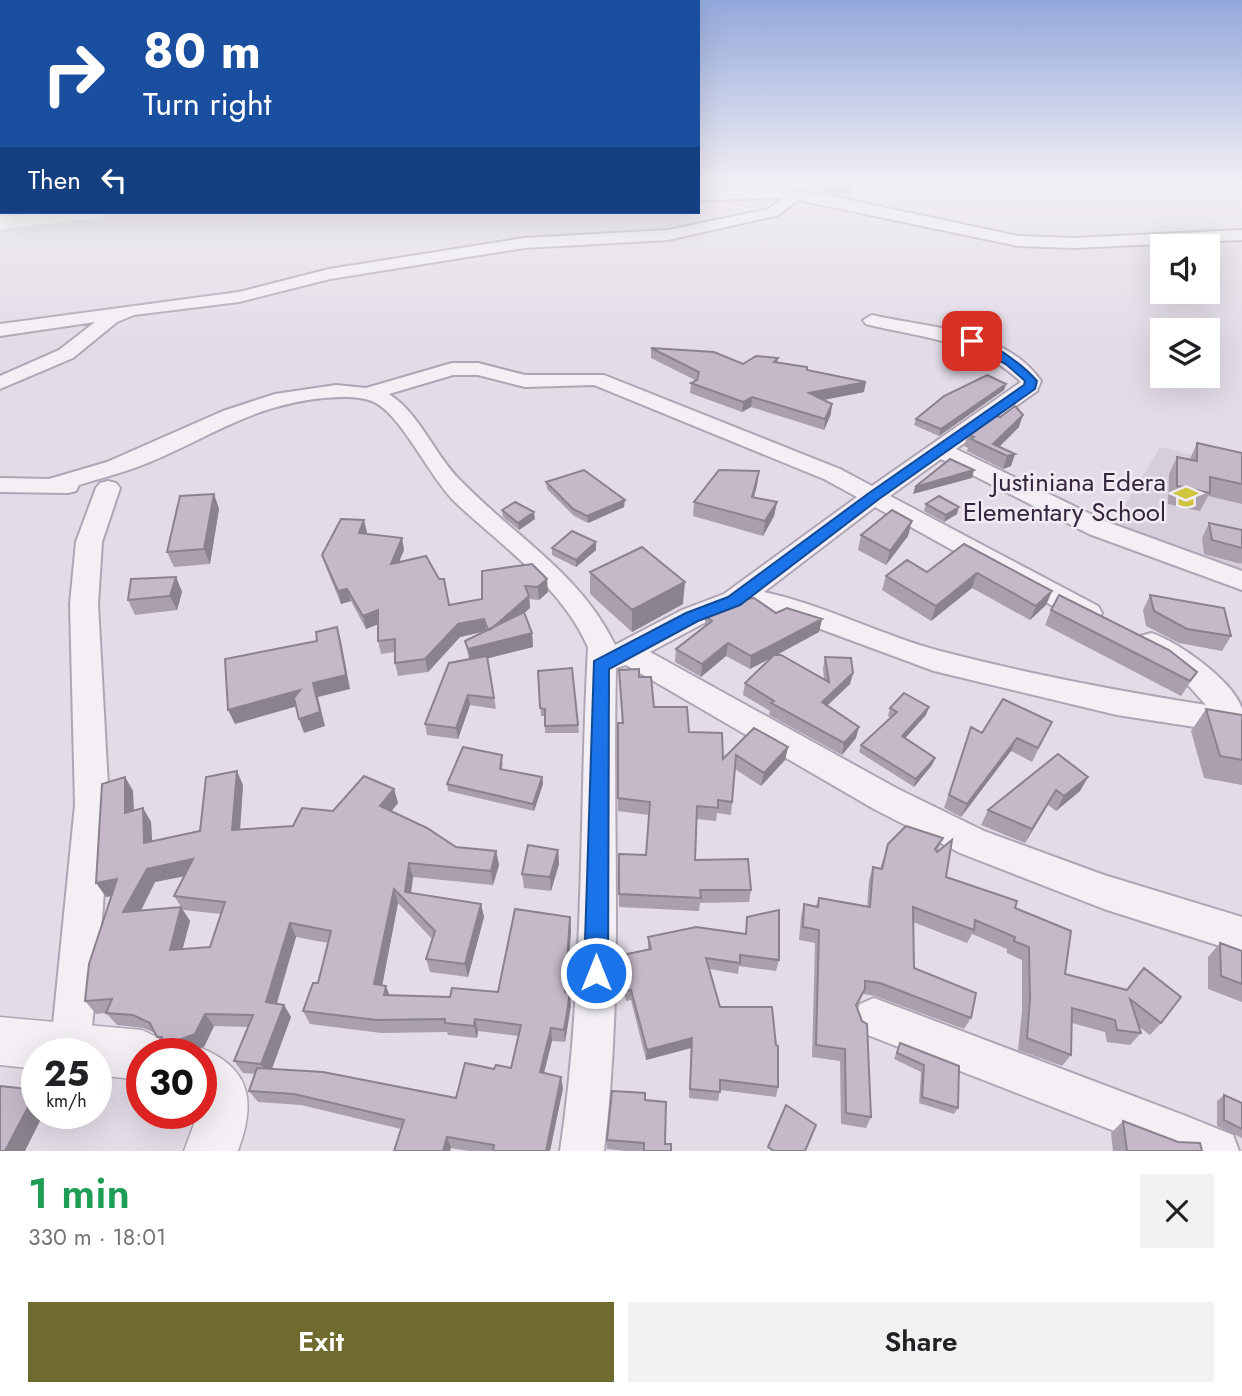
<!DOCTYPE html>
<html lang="en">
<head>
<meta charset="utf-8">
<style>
	:root { --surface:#fff; --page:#f2f2f2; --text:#202124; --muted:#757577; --accent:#6f6b2f }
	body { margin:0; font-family:Jost,sans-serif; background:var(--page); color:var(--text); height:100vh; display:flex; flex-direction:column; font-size:26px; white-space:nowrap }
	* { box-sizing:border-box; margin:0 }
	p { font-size:23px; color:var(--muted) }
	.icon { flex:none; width:38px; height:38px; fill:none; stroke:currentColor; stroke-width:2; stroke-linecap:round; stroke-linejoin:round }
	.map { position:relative; height:1151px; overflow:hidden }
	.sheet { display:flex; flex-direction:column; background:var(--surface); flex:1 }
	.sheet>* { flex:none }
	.banner { position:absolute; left:0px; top:0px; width:700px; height:214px; box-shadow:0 7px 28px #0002; background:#1a4fa0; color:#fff; overflow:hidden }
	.fabs { position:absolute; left:1150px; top:234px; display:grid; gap:14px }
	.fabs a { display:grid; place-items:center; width:70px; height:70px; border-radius:0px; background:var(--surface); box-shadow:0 7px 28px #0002; font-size:35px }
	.speed { position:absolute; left:21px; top:1038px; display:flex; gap:14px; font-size:35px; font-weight:700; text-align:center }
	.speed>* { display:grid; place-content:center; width:91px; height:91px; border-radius:50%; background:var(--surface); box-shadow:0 7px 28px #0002; line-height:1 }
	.speed small { font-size:18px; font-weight:400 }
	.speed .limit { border:10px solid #d22; background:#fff; color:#111 }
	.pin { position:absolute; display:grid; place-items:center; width:60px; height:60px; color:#fff; margin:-30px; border-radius:14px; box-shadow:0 4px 10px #0006 }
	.me { position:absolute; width:77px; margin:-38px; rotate:0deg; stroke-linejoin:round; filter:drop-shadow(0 0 5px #0008) }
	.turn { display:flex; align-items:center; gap:24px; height:147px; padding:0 28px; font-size:32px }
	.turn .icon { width:91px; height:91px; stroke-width:2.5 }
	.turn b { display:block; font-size:49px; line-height:60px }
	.then { display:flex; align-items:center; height:66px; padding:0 28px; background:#0003; gap:14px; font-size:26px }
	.round { display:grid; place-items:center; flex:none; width:74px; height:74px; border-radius:0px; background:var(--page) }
	.summary { display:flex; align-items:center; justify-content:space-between; height:119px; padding:0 28px }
	h1 { font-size:42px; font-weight:600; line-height:52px; color:#1e9e55 }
	.cta { display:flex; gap:14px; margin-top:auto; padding:14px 28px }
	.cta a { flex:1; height:80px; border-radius:0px; background:var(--accent); color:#fff; font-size:28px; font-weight:600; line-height:80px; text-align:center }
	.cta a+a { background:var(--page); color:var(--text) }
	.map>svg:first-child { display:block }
	.built { fill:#d7cedc }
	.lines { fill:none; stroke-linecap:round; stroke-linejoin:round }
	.minor-casing { stroke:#afa5b4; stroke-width:4 }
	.tertiary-casing { stroke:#afa5b4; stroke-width:3 }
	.minor { fill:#f3eff5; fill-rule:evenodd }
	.tertiary { fill:#f3eff5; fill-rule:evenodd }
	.secondary { fill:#fff; fill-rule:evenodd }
	.wall { fill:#a99fad; fill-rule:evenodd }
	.shaded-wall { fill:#8a828d }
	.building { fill:#c5b9c9; stroke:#8a828d; stroke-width:2; fill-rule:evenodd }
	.route { fill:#1a73e8; stroke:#114b97; stroke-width:2 }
	.labels { text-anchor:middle; stroke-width:5; stroke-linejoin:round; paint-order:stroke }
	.poi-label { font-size:26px; fill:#36263d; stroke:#f1ebf4; text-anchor:end }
</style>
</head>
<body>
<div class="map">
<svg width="1242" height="1151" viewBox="0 0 1242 1151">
	<rect width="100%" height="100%" fill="#e3dce7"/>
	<path class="built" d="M931,183H1023L1029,198L931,185Z
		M1160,447L1242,467V577L1112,527Z"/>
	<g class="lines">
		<g class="minor-casing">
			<path id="minor" d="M714,190H778L826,195L1018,236L1074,238L1242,230V240L1074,248L1018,246L798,200L779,215L668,240L524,248L330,279L239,302L134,315L117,322L73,358L0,389V376L59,350L95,322L0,336V324L239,292L329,269L524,238L668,230L769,209L782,198L698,200V192Z
				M872,315C928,328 1005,329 1041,381L1037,391L956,449L1107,522L1242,571V590L1089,534L941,459L890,496L1098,606L1102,613L1098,620L1088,623L1078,620L875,507L764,592C825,605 880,635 940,651C1028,674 1117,691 1206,705L1178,674L1141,650L1137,643L1141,636L1151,633C1177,641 1234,681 1242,709C1242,715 1242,724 1242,731L1234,733L1117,715L934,671L780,614L751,608L738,610L702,624L650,652L898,789L984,831L1104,875L1242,917V953L1104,909L960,853L874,809L626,665L616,668C612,830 624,990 604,1151H560C585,984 579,815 588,647C561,586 503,547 456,503C430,478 403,418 376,403C361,395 340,397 324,398C251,405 209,438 145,464C123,473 101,478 79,485L76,491L68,493L0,492V478L49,479L107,462L223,411L275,394L336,385L366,388L452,363H478L525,375H604L840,469L872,486L1021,382C979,340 920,338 866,324L863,320ZM453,375H478L525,387L594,385L824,479L857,497L724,594L682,610L615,645C581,574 514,536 461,481C434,455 421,415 389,394Z
				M108,481L116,483L120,488L102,542L98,604L109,805L103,907L90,1049L88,1054H50L75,805L70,604L76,542L96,488L100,483Z
				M874,998L1186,1116L1233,1135L1239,1151H1166L860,1032L854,1018L860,1004Z"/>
		</g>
		<g class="tertiary-casing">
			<path id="tertiary" d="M0,1017L142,1030L159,1038L166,1054H142V1080L96,1075V1054H37V1069L0,1065Z
				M201,1048C252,1069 256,1103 238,1151H184L198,1113H201V1054H188Z"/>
		</g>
		<use href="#minor" class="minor"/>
		<use href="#tertiary" class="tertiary"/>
		<path class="secondary" d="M45,212H111L101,218L0,229V217Z"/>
	</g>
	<path class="wall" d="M823,183H851L850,195L825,192Z
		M651,348L743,364L778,358V363L807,370L864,392L824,400L831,414L824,430L751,407L742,412L690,393L691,383L695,380L651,358Z
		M1006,384L1004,390L939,436L914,425L916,419Z
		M1019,427L999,447L1015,454L1011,466L1003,469L967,451L968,448L964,446L968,434Z
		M1197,443L1242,453V504L1208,496L1200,511L1168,504L1169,474L1177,457L1190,459Z
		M759,471L757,485L754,497L777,502L774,516L763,536L693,516L694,502Z
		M546,482L624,507L588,523L574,516L547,489Z
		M214,494L219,509L210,564L174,567L167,552Z
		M926,504L957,514L944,522L924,511Z
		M502,510L535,519L519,530L503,517Z
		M1209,523L1242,530V562L1241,564L1204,554L1202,538Z
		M367,532V534L402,538L404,550L399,562L449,605L482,599L532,564L548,592L539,600L529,599L530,608L524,613L532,633L533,647L487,658L496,709L470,705L458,739L427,735L425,724L469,659L465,641L486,631L460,637L428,672L398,676L395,663V652L381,654L378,641V624L366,629L351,601L341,604L326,567L322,555Z
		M861,535L908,536L886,565L858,550Z
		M964,544L1052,591L1046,605L1030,620L972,588L931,621L882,590L886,576L927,572Z
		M552,548L596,550L576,567L552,555Z
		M590,572L683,604L632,632L590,594Z
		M176,577L182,592L177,610L135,615L128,600Z
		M1150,595L1231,636L1222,651L1179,643L1146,626L1143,610Z
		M1051,610L1197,672L1181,696L1045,625Z
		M776,613L822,619L819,632L777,655L824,679L823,669L825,657L853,673L850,684L827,706L856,738L842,755L769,715L770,711L743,695L745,683L771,658L750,669L726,656L701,677L675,662L676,649L705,627V616Z
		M619,670L639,677L654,707L689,732L723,759L754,728L788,747L785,760L761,786L735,769L731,815L717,813L716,821L697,819L695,860L751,890L749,902L700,903L699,911L619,907V854L646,855L649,815L618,811V723H622Z
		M538,671L578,725L579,733H545V716H541Z
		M890,708L926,715L905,738L935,758L932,765L914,787L859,752L861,745L891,718L888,716Z
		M1206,709L1242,715V785L1204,778L1191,731Z
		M1052,722L1032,762L1011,751L961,817L944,808L971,727L982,733Z
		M503,762L502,770L542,777L543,784L534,811L448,791L447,784Z
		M125,777L133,791L134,811L143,808L151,822L152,842L200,831L243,785L240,829L293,826L394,789L398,803L391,812L456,847L496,851L499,865L493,885L413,877L411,893L481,904L484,917L468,977L430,972L426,959L432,939L398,903L382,985L390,995L450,997L498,992L571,930L567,992L571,1005L565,1042L552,1041L544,1073L563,1088L550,1151H469L451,1148L401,1129L301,1105L258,1102L249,1091L255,1074L243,1073L234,1061L248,1027L214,1026L204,1047L194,1050L196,1054H164L158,1045L160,1041L155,1033L143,1028L117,1025L106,1013L96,1014L85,1001L111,896L106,897ZM184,876L174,896L183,910L221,914L210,947L182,949L190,921L181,907L141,911L155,882ZM296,937L328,943L318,983L303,1011L310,1024L381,1033L447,1032L448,1035L477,1038L478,1031L519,1036L511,1068L494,1069L456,1098L272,1069L291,1017L284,1005L277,1004Z
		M1088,777L1080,791L1056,811L1048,805L1025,843L981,825L988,810Z
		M943,838L937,852L946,877L1015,908L1065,974L1126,990L1161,1023L1150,1035L1138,1026L1141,1033L1130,1045L1107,1042L1105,1032L1072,1023L1071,1055L1062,1066L1018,1050L1022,1011V960L1007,953V949L972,934L967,943L913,922L914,968L971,1018L964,1029L875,996L863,994L857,1007L871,1117L866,1128L841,1124L840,1061L812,1057L815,943L799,940L801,917L804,904L816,906L819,898L867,907L869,880L873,867L880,869L888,844Z
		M558,850L559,864L551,891L524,888L522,874Z
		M747,917L779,960L776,971L739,966L738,974L710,969L720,1007L778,1087L776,1097L720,1090L718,1101L689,1098L691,1048L646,1060L631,1000L626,1001L618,966V956L648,949V937L745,934Z
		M1220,943L1242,951V1002L1208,989V957Z
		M900,1043L959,1066L958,1108L954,1114L919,1103L921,1072L894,1059Z
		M1224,1095L1242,1103V1138L1217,1126V1101Z
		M645,1100L665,1144L671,1151H627L607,1149V1140Z
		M1123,1121L1202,1151H1113L1111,1133Z"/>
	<path class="shaded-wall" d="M866,382L864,392L807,403L809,393Z
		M1006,384L1004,390L939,436L941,429Z
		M752,397L751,407L742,412L743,402Z
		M832,404L831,414L824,430L825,419Z
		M1023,415L1019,427L995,451L993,444Z
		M1015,454L1011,466L1003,469L1007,456Z
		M974,470L972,478L913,494L915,487Z
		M759,471L757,485L750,511L752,497Z
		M214,494L219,509L210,564L204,549Z
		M625,500L624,507L588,523L587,516Z
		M777,502L774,516L763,536L765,521Z
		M959,507L957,514L944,522L946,515Z
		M534,512L535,519L519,530L518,523Z
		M364,520L367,532L362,545L359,533Z
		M912,521L908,536L886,565L890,551Z
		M402,538L404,550L393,576L391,564Z
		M596,542V550L576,567V560Z
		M977,573L972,588L931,621L936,606Z
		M176,577L182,592L177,610L170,596Z
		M547,579L548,592L539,600L538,587Z
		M685,582L683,604L632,632V610Z
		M347,589L351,601L341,604L338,591Z
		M1052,591L1046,605L1030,620L1036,606Z
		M529,596L530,608L490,643L532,633L533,647L470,663L468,649Z
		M378,610L381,623L366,629L363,616Z
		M484,619L486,631L460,637L428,672L425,659L458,624Z
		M822,619L819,632L750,669L751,656Z
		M337,627L341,641L350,689L318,697L325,726L304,733L299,719Z
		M728,643L726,656L701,677L702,664Z
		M853,673L850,684L819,713L822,702Z
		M300,690L305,704L235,724L228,710Z
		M468,695L470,705L458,739L456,728Z
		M929,707L926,715L900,744L902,736Z
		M859,727L856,738L842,755L844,743Z
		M1017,738L1011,751L961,817L967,804Z
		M788,747L785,760L761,786L764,773Z
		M935,758L932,765L914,787L916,779Z
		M237,771L243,785L239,844L232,830Z
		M125,777L133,791L134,827L125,813Z
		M542,777L543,784L534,811L533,804Z
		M1088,777L1080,791L1056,811L1064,796Z
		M394,789L398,803L384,820L380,806Z
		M1056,790L1048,805L1025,843L1032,829Z
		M143,808L151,822L153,857L144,843Z
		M558,850L559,864L551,891L550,877Z
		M496,851L499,865L493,885L491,871Z
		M193,859L201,873L155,882L133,926L123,912L147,869Z
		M409,863L413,877L409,906L405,892Z
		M117,879L126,893L106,897L96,883Z
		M394,889L398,903L380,997L374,984Z
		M481,904L484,917L468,977L465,964Z
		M181,907L190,921L179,963L170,950Z
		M570,917L571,930L566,1005L565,992Z
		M290,923L296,937L273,1015L266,1002Z
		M386,986L391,999L384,995Z
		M570,993L571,1005L565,1042L564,1030Z
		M284,1005L291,1017L269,1076L261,1064Z
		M205,1014L214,1026L204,1047L194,1050L196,1054H190L188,1050L182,1049L176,1041Z
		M475,1019L478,1031L477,1038L474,1026Z
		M551,1028L552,1041L541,1084L540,1072Z
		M692,1038L691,1048L646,1060L647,1050Z
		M561,1077L563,1088L550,1151H546Z
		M37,1090V1113H44L25,1151H5Z
		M447,1137L451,1148L450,1151H443Z"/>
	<path class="building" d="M825,183H851V189L826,187Z
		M651,348L714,352L743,364L756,356L778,358L774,362L807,367V370L866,382L809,393L832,404L825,419L752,397L743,402L691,383L697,380L699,372Z
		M987,375L1006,384L941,429L916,419L944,396Z
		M1015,406L1023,415L993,444L1015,454L1007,456L971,439L974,437L968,434L995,415L1000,417Z
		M1197,443L1242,453V484L1210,477V493L1177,486V457L1197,461Z
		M950,459L974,470L915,487Z
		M584,470L625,500L587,516L573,509L546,482Z
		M719,470L759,471L752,497L777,502L765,521L694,502Z
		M214,494L204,549L167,552L180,496Z
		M939,496L959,507L946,515L926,504Z
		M515,502L534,512L518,523L502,510Z
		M892,510L912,521L890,551L861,535Z
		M341,519L364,520L359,533L402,538L391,564L426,556L439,579H444L449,605L482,599V571L532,564L547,579L538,587L525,586L529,596L491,629L488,630L484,619L458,624L425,659L395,663V639L378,641V610L363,616L347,589L338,591L322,555Z
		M1209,523L1242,530V548L1212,540Z
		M572,531L596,542L576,560L552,548Z
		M964,544L1052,591L1036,606L977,573L936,606L886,576L907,560L927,572Z
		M642,547L685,582L632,610L590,572Z
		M176,577L170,596L128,600L131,579Z
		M1059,595L1169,650L1197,672L1190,681L1051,610Z
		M1150,595L1224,608L1231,636L1187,629L1154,611Z
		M754,598L776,613L787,608L822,619L751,656L728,643L702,664L676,649L712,621L705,616L740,600Z
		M524,612L532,633L468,649L465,641Z
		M337,627L346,675L313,683L320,712L299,719L294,698L300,690L228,710L225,659L317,641L316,632Z
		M774,655H781L829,682L825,657L851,658L853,673L822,702L859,727L844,743L771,703L774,701L745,683Z
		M487,656L494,698L468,695L456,728L425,724L449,663Z
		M572,668L578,725L545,726V709L540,708L538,671Z
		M639,669V677H651L654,707H687L689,732L722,733L723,759L754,728L788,747L764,773L736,755L732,802L718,800V808L697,806L695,860L748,859L751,890H700L701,898L619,894V854L646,855L650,802L618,798V723H623L619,670Z
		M904,693L929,707L902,736L935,758L916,779L861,745L897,712L890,708Z
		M1003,699L1052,722L1038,748L1017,738L967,804L949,795L971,727L982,733Z
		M1206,709L1242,715V760L1220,756Z
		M463,747L502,755L500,769L542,777L533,804L447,784Z
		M1058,754L1088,777L1064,796L1056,790L1032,829L988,810Z
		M237,771L232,830L293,826L302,808L333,811L364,776L394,789L380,806L427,828L456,847L496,851L491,871L409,863L405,892L481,904L465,964L426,959L435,931L394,889L374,984L386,986L384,995L450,997L452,988L498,992L515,909L570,917L565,992L570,993L564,1030L551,1028L540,1072L561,1077L546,1151H493L494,1145L447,1137L443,1151H394L404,1120L294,1094L249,1091L257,1068L323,1072L456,1098L465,1063L494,1069L496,1065L511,1068L521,1025L475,1019L474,1026L445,1023V1019L376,1020L303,1011L313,983H318L331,931L290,923L266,1002L284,1005L261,1064L234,1061L253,1015L205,1014L195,1034L176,1041L179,1044H189L188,1050L158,1045L162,1037H157L150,1023L133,1015L106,1013L112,999L85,1001L89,964L117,879L96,883L102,784L125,777V813L143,808L144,843L200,831L206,777ZM193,859L174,896L225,902L210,947L170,950L181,907L123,912L147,869Z
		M906,826L943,838L935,849L937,852L952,840L946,877L1017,901L1015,908L1071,931L1065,974L1127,990L1144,968L1181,997L1161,1023L1130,999L1141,1033L1117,1030L1115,1020L1072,1008L1071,1055L1027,1038L1030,999L1029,947L1014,941L1015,937L975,920L974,930L913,907L914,968L976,993L971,1018L880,983L865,981V989L856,1005L862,1021L867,1024L871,1117L846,1113L845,1049L816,1045L819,930L803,927L804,904L818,907L819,898L870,907L873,867L882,869L888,844Z
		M528,845L558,850L550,877L522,874Z
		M779,910V960L740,955V963L706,958L720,1007H772L776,1045L778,1046V1087L720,1080V1092L690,1089L692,1038L647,1050L631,990L626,991L618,956L651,949L648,937L696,927L746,934L747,917Z
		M1220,943L1242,951V984L1221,976Z
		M900,1043L959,1066L958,1108L922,1097L924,1065L897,1053Z
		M0,1086L37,1090L5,1151H0Z
		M612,1091L645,1093V1100L666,1102L665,1144H671V1151H644V1143L607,1140Z
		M1224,1095L1242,1103V1129L1224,1120Z
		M786,1105L816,1125L805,1151H774L768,1147Z
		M1123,1121L1178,1142L1200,1143L1202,1151H1127Z"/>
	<linearGradient id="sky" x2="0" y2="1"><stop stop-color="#93a8db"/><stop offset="0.53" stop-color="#f2eff4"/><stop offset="1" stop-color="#f2eff4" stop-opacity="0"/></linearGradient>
	<rect width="1242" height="344" fill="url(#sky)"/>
	<path class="route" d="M968,338C987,337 1024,366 1037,381L1035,389L879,499L740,605L698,621L609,669L608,973L605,981L596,985L588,981L584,973L594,661L686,613L728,597L869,493L1024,385L1025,381L1007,365L968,343Z"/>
	<defs>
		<g id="school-bare" transform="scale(1.89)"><path d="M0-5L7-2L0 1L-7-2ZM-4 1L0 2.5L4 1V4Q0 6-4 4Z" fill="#cfc53d" stroke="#f1ebf4" stroke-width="2.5" paint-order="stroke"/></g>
	</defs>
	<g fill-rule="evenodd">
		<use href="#school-bare" x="1186" y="497"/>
	</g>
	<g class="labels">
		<g class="poi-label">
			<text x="1166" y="491">Justiniana Edera<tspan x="1166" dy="30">Elementary School</tspan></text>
		</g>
	</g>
</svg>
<div class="fabs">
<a><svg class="icon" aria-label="sound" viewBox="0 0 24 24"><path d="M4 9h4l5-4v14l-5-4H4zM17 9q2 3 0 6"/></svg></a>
<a><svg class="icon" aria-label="layers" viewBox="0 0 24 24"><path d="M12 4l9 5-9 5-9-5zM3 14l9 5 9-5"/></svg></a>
</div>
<div class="speed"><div>25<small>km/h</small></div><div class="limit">30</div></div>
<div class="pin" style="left:972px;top:341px;background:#d93025"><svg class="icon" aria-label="arrive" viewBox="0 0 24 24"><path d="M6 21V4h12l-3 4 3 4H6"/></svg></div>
<svg class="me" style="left:596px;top:973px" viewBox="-20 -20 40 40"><circle r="17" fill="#1a73e8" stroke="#fff" stroke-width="3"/><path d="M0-11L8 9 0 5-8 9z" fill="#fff"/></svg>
<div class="banner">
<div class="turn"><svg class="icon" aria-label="right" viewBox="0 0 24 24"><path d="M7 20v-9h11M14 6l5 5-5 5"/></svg><div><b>80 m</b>Turn right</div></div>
<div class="then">Then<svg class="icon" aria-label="left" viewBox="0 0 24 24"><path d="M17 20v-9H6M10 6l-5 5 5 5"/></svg></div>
</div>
</div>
<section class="sheet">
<div class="summary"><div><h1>1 min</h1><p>330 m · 18:01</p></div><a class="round"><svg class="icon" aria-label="close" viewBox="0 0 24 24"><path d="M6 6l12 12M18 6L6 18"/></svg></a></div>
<div class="cta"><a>Exit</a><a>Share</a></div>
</section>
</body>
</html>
